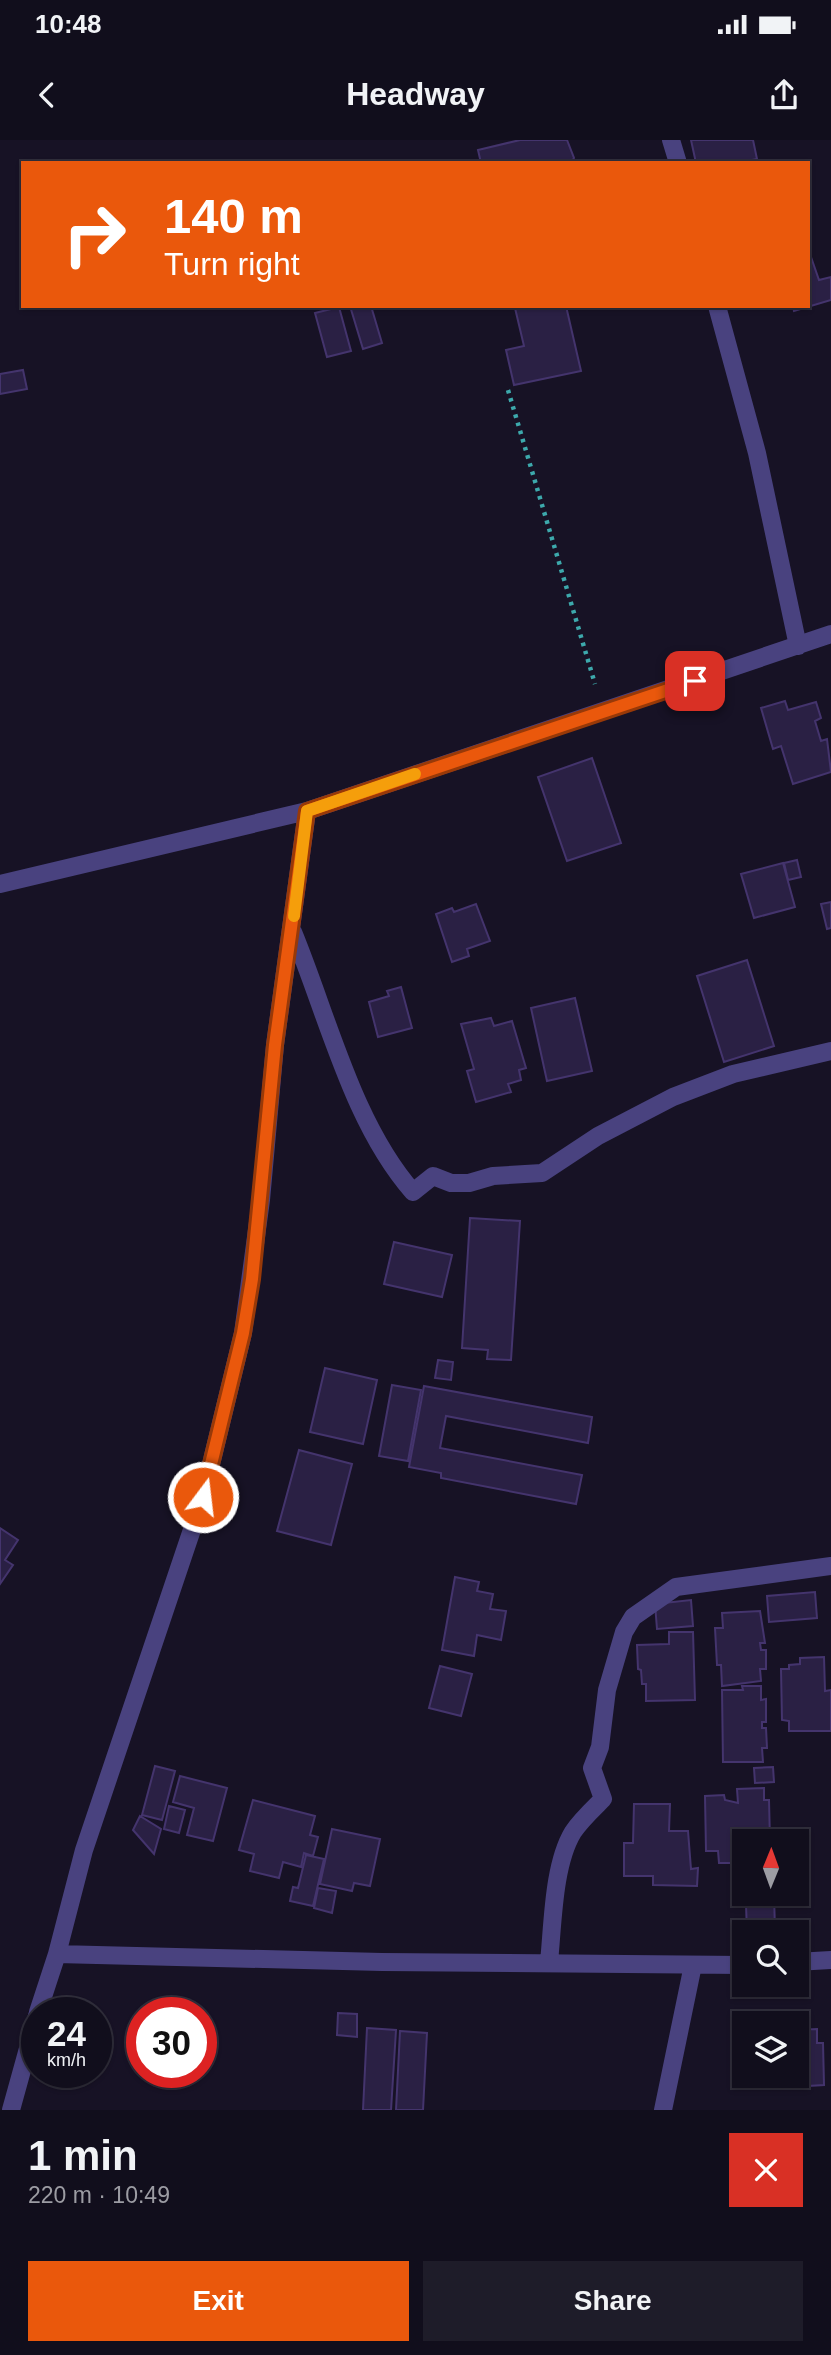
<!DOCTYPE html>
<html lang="en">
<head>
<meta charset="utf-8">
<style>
	:root { --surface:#110e1c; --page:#1e1c29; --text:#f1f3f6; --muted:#9c9ca3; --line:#302e3b; --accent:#ea580c }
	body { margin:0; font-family:Arial,sans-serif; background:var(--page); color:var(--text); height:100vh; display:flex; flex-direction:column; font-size:26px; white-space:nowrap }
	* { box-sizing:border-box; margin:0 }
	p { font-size:23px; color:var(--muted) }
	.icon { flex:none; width:38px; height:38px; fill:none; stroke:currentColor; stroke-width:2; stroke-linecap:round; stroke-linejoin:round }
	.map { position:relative; height:1970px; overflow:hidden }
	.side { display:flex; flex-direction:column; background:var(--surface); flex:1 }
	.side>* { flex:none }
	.top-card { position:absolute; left:21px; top:21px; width:789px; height:147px; border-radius:0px; box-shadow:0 2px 5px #0004,0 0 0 2px var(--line); background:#ea580c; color:#fff; overflow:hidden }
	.needle { width:46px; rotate:1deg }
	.fabs { position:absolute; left:732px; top:1689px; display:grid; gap:14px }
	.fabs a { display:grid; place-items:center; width:77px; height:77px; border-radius:0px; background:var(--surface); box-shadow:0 2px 5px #0004,0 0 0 2px var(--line); font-size:35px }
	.speed { position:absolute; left:21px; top:1857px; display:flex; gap:14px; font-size:35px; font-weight:700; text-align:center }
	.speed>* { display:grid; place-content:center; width:91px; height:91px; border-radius:50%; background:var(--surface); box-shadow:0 2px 5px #0004,0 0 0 2px var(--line); line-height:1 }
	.speed small { font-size:18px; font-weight:400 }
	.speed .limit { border:10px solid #d22; background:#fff; color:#111 }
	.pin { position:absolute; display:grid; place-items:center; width:60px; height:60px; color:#fff; margin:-30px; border-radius:14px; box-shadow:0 4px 10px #0006 }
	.me { position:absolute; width:77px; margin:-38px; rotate:15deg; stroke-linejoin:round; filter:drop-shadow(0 0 5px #0008) }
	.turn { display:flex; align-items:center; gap:24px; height:147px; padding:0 28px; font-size:32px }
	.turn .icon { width:91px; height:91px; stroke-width:2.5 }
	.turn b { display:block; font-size:49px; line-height:60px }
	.round { display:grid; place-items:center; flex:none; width:74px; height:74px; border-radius:0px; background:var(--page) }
	.headline { display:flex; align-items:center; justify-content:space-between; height:119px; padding:0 28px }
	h1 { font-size:42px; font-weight:700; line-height:52px }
	.action { display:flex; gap:14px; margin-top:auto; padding:14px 28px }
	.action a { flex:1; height:80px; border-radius:0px; background:var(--accent); color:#fff; font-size:28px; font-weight:700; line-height:80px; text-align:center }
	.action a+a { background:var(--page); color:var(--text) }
	.status { display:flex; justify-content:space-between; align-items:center; height:49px; padding:0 35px; background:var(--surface); direction:ltr }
	.status svg { height:19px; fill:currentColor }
	header { display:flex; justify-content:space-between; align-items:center; height:91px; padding:0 28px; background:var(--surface); font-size:32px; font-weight:700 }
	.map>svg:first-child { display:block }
	.building { fill:#2a2044; stroke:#44346d; stroke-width:2 }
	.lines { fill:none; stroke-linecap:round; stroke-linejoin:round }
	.path { stroke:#3da9ac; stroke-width:4.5; stroke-dasharray:3.5 5; stroke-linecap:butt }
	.minor { stroke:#49427f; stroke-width:18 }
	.route-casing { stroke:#983908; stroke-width:18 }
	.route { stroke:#ea580c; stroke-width:12 }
	.slow { stroke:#f59e0b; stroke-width:12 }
</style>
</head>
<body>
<div class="status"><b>10:48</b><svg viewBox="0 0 49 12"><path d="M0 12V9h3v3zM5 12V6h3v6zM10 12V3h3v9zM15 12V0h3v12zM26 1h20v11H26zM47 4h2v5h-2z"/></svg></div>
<header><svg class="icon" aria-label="back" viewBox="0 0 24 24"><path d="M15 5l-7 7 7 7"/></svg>Headway<svg class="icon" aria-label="share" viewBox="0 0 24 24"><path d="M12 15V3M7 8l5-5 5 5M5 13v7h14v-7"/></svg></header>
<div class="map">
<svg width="831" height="1970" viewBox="0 0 831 1970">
	<rect width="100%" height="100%" fill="#171225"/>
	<path class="building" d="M520,0H567L574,18L571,23H481L478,10Z
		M691,0H753L757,19L737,23H696Z
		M811,117L819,140L831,137V160L794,171L793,166H808V118Z
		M350,166H371L382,203L363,209Z
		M525,166H566L581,231L514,245L506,210L524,206L515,168Z
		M339,167L351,211L327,217L315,173Z
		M23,230L27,249L0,254V234Z
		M785,561L788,570L816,562L821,578L815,581L821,601L827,599L831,632L793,644L781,606L773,609L761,568Z
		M592,618L621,703L567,721L538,637Z
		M797,720L801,737L788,740L784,723Z
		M783,723L795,767L754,778L741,734Z
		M831,762V788L827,789L821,764Z
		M476,764L490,801L467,809L469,816L452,822L436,774L452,768L454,772Z
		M747,820L774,906L724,922L697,836Z
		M401,847L412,888L378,897L369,862L389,856L387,851Z
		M575,858L592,931L547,941L531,868Z
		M491,878L494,886L512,881L526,928L519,930L521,940L508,944L511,952L476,962L467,931L474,929L461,884Z
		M470,1078L520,1081L511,1220L487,1219L488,1210L462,1208Z
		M394,1102L452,1115L442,1157L384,1144Z
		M438,1220L453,1222L451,1240L435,1238Z
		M325,1228L377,1240L363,1304L310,1292Z
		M392,1245L421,1250L408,1321L379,1316Z
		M424,1246L592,1277L588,1303L446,1276L440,1308L582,1335L576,1364L441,1338V1333L409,1327Z
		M299,1310L352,1324L331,1405L277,1391Z
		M0,1388L18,1400L5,1420L13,1425L0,1444Z
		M455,1437L479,1442L477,1451L493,1454L490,1469L506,1471L501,1500L477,1495L474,1516L442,1510Z
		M815,1452L817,1478L769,1482L767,1456Z
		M691,1460L693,1486L657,1489L655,1464Z
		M760,1471L765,1503H760L761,1510H766V1529H760L761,1541L722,1546L721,1525H717L715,1488H723L722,1473Z
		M669,1492H693L695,1560L646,1561V1544H642L641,1530L638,1529L637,1505L669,1504Z
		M824,1517L825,1551L831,1550V1591H789V1581L782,1580L781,1529H789V1525L800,1524V1518Z
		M440,1526L472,1534L461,1576L429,1568Z
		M742,1546H761V1560L766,1559V1582H762V1588H766L767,1608H762L763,1622H723L722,1550H743Z
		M155,1626L175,1631L162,1680L142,1675Z
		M773,1627L774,1642L755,1643L754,1628Z
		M180,1636L227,1648L213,1701L187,1695L194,1668L173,1662Z
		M764,1648V1660H769L770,1701H744V1723H719L718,1711H706L705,1656L724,1655L725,1660L738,1663L737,1649Z
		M253,1660L315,1676L310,1695L318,1697L313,1716L304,1713L301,1727L283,1722L279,1738L250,1731L254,1714L239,1710Z
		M634,1664H670L669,1691H688L691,1729L698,1728L697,1746L653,1745V1736H624V1703H633Z
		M169,1666L185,1670L179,1693L164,1689Z
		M140,1676L161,1689L154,1714L133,1690Z
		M332,1689L380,1699L370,1746L354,1743L352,1751L320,1744Z
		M306,1715L324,1719L313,1766L290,1761L293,1747L298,1748Z
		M318,1748L336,1751L332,1773L314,1768Z
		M757,1754H774L775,1791L747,1792L746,1765H757Z
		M338,1873L357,1874V1897L337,1895Z
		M367,1888L396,1890L391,1970H363Z
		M817,1889V1903H823L824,1945L757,1949V1936H796V1890Z
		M400,1891L427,1893L423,1970H396Z"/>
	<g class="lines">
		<path class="path" d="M508,250L595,544"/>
		<path class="minor" d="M671,0L678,23
			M717,166L757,313L798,506
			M0,744L307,671L831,494
			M293,792C328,877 353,984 413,1052L433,1036L451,1043H469L493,1036L542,1033L598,996L673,957L733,934L831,911
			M57,1814L382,1822L744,1825
			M549,1822C553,1784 553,1725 573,1692C581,1680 593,1669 603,1659L592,1628L600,1607L607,1550L624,1492L633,1477L676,1447L831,1426
			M796,1822L831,1820
			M38,1872L57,1814L84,1710L203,1357L243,1193L261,1060L275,905L307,671
			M11,1970L37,1876
			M663,1970L693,1825"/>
	</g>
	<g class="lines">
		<g class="route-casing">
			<path id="route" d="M203,1357L243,1193L252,1139L275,905L307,671L695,541"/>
		</g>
		<use href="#route" class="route"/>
		<path class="slow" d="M294,776L307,671L415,634"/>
	</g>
</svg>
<div class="fabs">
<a><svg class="needle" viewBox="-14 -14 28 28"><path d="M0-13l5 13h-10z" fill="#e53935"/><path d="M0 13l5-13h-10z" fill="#9c9ca3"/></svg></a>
<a><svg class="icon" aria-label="search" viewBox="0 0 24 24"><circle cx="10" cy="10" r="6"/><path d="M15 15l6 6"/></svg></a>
<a><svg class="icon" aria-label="layers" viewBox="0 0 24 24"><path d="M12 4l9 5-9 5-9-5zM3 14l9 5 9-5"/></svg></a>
</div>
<div class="speed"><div>24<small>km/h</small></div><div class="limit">30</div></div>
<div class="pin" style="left:695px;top:541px;background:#d93025"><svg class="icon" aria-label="arrive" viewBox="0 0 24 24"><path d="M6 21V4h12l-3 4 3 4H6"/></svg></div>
<svg class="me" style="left:203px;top:1357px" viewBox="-20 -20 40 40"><circle r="17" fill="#ea580c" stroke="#fff" stroke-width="3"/><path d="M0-11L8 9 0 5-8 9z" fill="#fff"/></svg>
<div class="top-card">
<div class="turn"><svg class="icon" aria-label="right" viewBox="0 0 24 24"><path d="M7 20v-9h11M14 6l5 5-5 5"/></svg><div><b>140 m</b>Turn right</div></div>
</div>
</div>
<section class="side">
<div class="headline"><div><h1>1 min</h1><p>220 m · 10:49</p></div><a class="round" style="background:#d93025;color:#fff"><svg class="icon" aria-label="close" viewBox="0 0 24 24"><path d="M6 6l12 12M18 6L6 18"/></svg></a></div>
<div class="action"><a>Exit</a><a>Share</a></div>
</section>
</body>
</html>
